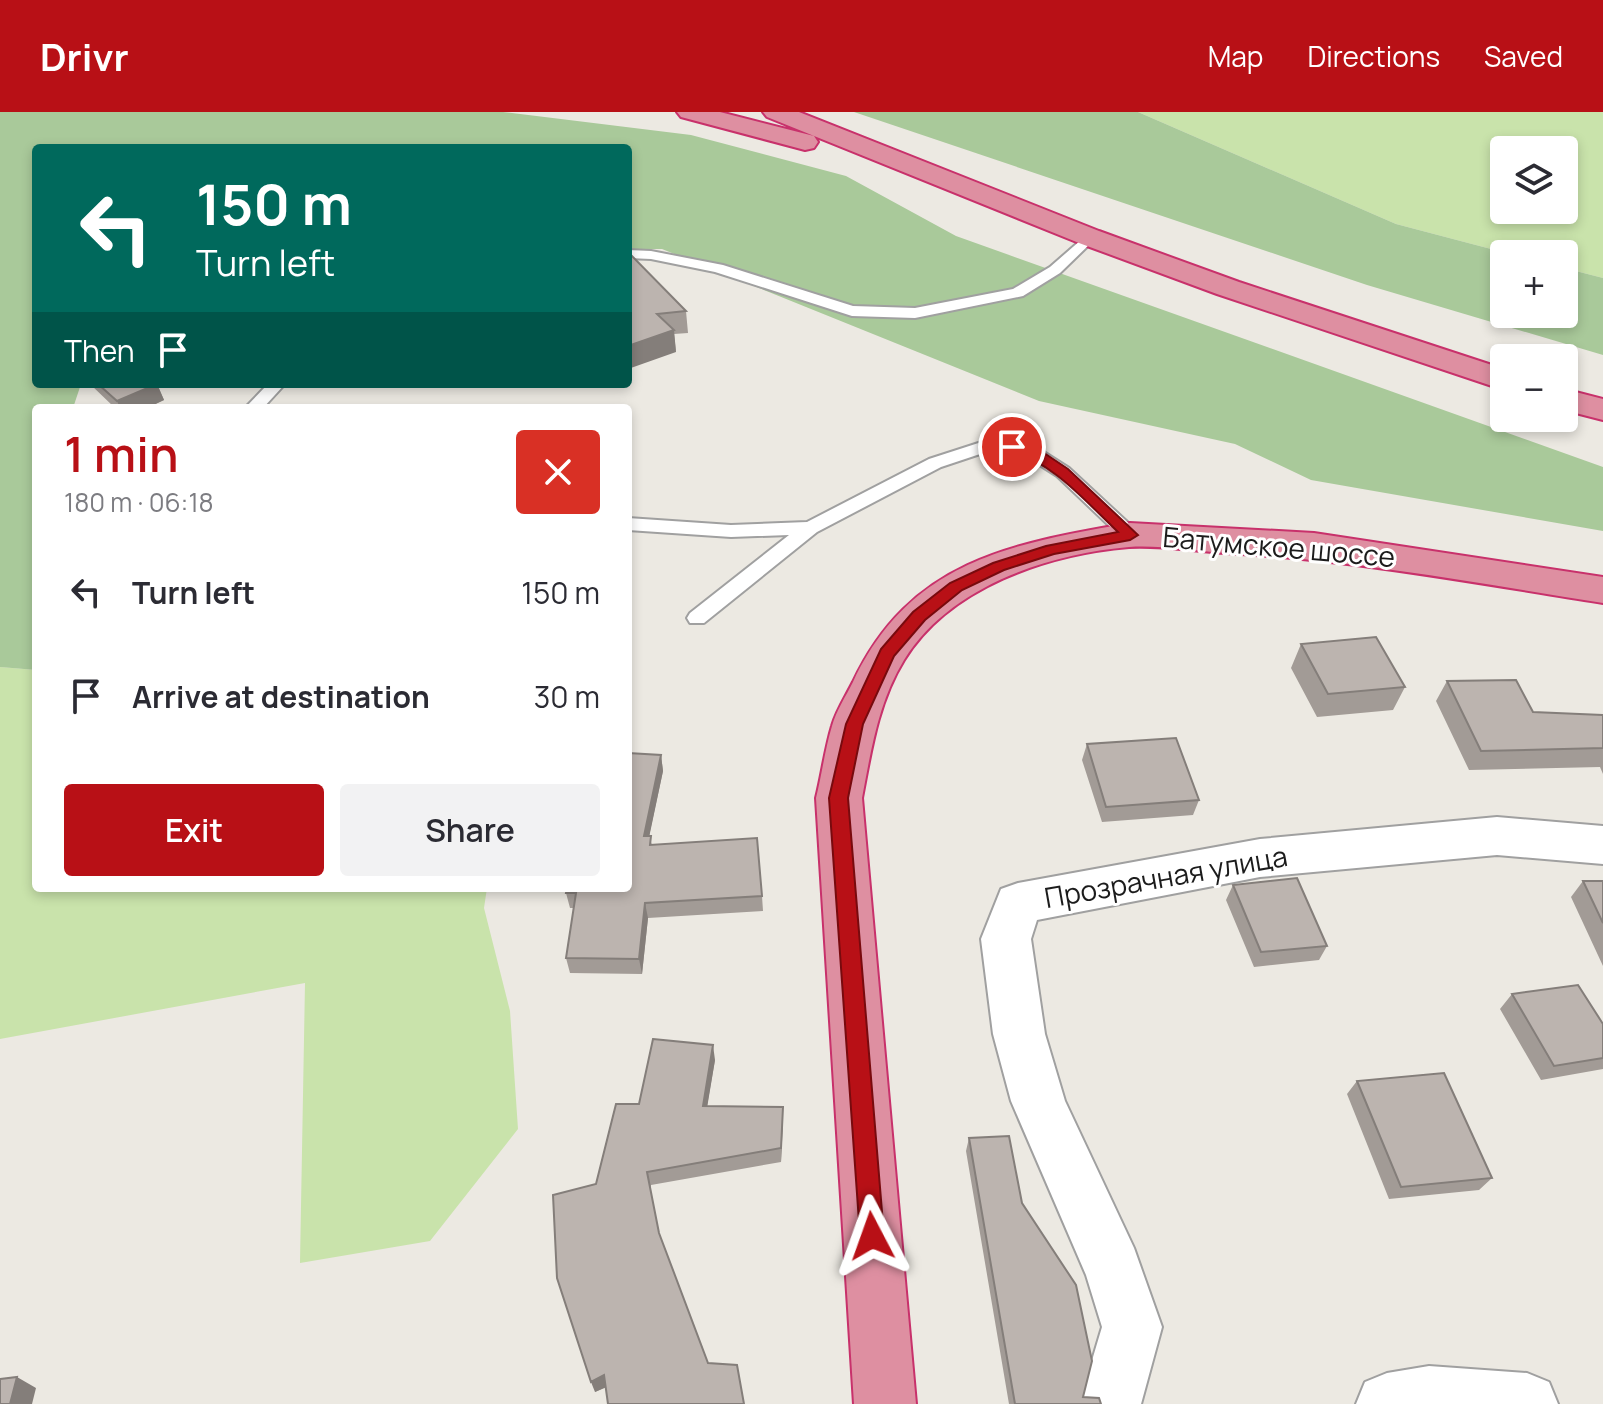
<!DOCTYPE html>
<html lang="en">
<head>
<meta charset="utf-8">
<style>
	:root { --surface:#fff; --page:#f2f2f3; --text:#2b2b33; --muted:#7c7c81; --accent:#b81016 }
	body { margin:0; font-family:Manrope,sans-serif; background:var(--page); color:var(--text); height:100vh; display:flex; flex-direction:column; font-size:30px; white-space:nowrap }
	* { box-sizing:border-box; margin:0 }
	p { font-size:26px; color:var(--muted) }
	.icon { flex:none; width:44px; height:44px; fill:none; stroke:currentColor; stroke-width:2; stroke-linecap:round; stroke-linejoin:round }
	.map { position:relative; flex:1; overflow:hidden }
	.panel { position:absolute; left:32px; top:292px; width:600px; height:488px; display:flex; flex-direction:column; background:var(--surface); border-radius:8px; box-shadow:0 4px 12px #0003 }
	.panel>* { flex:none }
	.guide { position:absolute; left:32px; top:32px; width:600px; height:244px; border-radius:8px; box-shadow:0 4px 12px #0003; background:#00695c; color:#fff; overflow:hidden }
	.fabs { position:absolute; left:1490px; top:24px; display:grid; gap:16px }
	.fabs a { display:grid; place-items:center; width:88px; height:88px; border-radius:8px; background:var(--surface); box-shadow:0 4px 12px #0003; font-size:40px }
	.pin { position:absolute; display:grid; place-items:center; width:68px; height:68px; color:#fff; margin:-34px; border:4px solid #fff; border-radius:50%; box-shadow:0 2px 8px #0007 }
	.me { position:absolute; width:88px; margin:-44px; rotate:356deg; stroke-linejoin:round; filter:drop-shadow(0 0 6px #0008) }
	.turn { display:flex; align-items:center; gap:28px; height:168px; padding:0 32px; font-size:36px }
	.turn .icon { width:104px; height:104px; stroke-width:2.5 }
	.turn b { display:block; font-size:56px; line-height:68px }
	.then { display:flex; align-items:center; height:76px; padding:0 32px; background:#0003; gap:16px; font-size:30px }
	.round { display:grid; place-items:center; flex:none; width:84px; height:84px; border-radius:8px; background:var(--page) }
	.headline { display:flex; align-items:center; justify-content:space-between; height:136px; padding:0 32px }
	h1 { font-size:48px; font-weight:600; line-height:60px; color:var(--accent) }
	.cta { display:flex; gap:16px; margin-top:auto; padding:16px 32px }
	.cta a { flex:1; height:92px; border-radius:8px; background:var(--accent); color:#fff; font-size:32px; font-weight:600; line-height:92px; text-align:center }
	.cta a+a { background:var(--page); color:var(--text) }
	ul { padding:0; list-style:none }
	li { display:flex; align-items:center; gap:24px; height:104px; padding:0 32px }
	li div { flex:1 }
	li b { display:block; font-size:30px }
	li em { font-style:normal }
	header { display:flex; align-items:center; gap:48px; box-sizing:border-box; height:112px; padding:0 40px; background:var(--accent); color:#fff }
	header strong { font-size:38px }
	nav { display:flex; gap:44px; margin-inline-start:auto; font-size:28px }
	.map>svg:first-child { display:block }
	.grass { fill:#c9e3ab; fill-rule:evenodd }
	.forest { fill:#a9c99a }
	.lines { fill:none; stroke-linecap:round; stroke-linejoin:round }
	.lane-casing { stroke:#a0a0a0; stroke-width:4 }
	.street-casing { stroke:#a0a0a0; stroke-width:4 }
	.highway-casing { stroke:#c8316b; stroke-width:4 }
	.lane { fill:#fff; fill-rule:evenodd }
	.street { fill:#fff; fill-rule:evenodd }
	.highway { fill:#de8fa1; fill-rule:evenodd }
	.wall { fill:#a29b96 }
	.shaded-wall { fill:#847e7a }
	.building { fill:#bcb4af; stroke:#847e7a; stroke-width:2 }
	.route { fill:#b81016; stroke:#780a0e; stroke-width:2 }
	.labels { text-anchor:middle; stroke-width:6; stroke-linejoin:round; paint-order:stroke }
	.street-label { font-size:28px; fill:#1c1c1c; stroke:#fff }
</style>
</head>
<body>
<header>
<strong>Drivr</strong>
<nav><a>Map</a><a>Directions</a><a>Saved</a></nav>
</header>
<div class="map">
<svg width="1603" height="1292" viewBox="0 0 1603 1292">
	<rect width="100%" height="100%" fill="#ece9e2"/>
	<path class="grass" d="M1138,0H1603V166L1564,156V142H1510L1396,112ZM1504,38H1564V98H1504Z
		M0,555L36,558V776H487L484,796L510,899L518,1017L430,1129L300,1151L305,871L0,927Z"/>
	<path class="forest" d="M0,0H503L691,23L846,64L956,124L1603,355V419L1311,368L1235,332L1039,289L662,137H628V36H36V272H81L73,296H36V558L0,555Z
		M854,0H1138L1396,112L1510,142H1504V202H1564V156L1603,166V243L1367,173Z"/>
	<g class="lines">
		<g class="lane-casing">
			<path id="lane" d="M1089,121L1094,122V128L1060,161L1023,184L915,206L852,204L715,160L651,147L628,146V138L651,139L723,153L853,194L915,196L1013,177L1050,155Z
				M268,272H285L263,296H245Z
				M994,326L1036,335L1069,356L1137,419L1139,423L1137,427H1123L1057,364L1024,343L995,337L941,355L817,420L704,511H690L687,506L690,501L789,423L731,425L628,418V406L731,413L807,410L929,347Z"/>
		</g>
		<g class="street-casing">
			<path id="street" d="M1497,705L1603,714V752L1497,743L1260,765L1037,808L1031,827L1045,922L1065,989L1134,1136L1162,1215L1141,1292H1079L1102,1215L1086,1163L1011,989L993,922L981,827L1001,777L1018,771L1260,727Z
				M1429,1254L1527,1261L1549,1270L1558,1292H1356L1365,1270L1387,1261Z"/>
		</g>
		<g class="highway-casing">
			<path id="highway" d="M677,0H720L814,24L818,30L814,36L805,38L681,5Z
				M763,0H799L1099,119L1239,170L1504,257V278L1217,182L1079,131L767,5Z
				M1564,277L1603,287V308L1564,298Z
				M1130,411L1314,421L1603,465V491C1477,471 1353,448 1226,441C1194,439 1160,433 1129,435C1047,442 949,475 904,548C878,590 871,639 862,686L916,1292H854L816,686C822,662 825,637 832,614C836,599 846,584 853,570C910,449 1010,432 1130,411Z"/>
		</g>
		<use href="#lane" class="lane"/>
		<use href="#street" class="street"/>
		<use href="#highway" class="highway"/>
	</g>
	<path class="wall" d="M628,140L686,199L688,221L674,222L676,240Z
		M90,272H157L164,288L147,296H115Z
		M1301,532L1405,575L1393,598L1317,605L1291,556Z
		M1447,569L1533,600L1603,603V662L1600,655L1469,658L1436,589Z
		M1087,632L1199,688L1193,703L1102,710L1082,648Z
		M661,643L663,659L649,724L652,733L762,784L763,799L648,806L642,862L570,861L566,846L574,796H570L566,781Z
		M1583,769H1603V854L1571,785Z
		M1233,773L1327,834L1319,848L1254,855L1226,788Z
		M1512,882L1603,912V957L1541,968L1500,897Z
		M715,948L707,994L783,995L781,1050L651,1073L606,1275L595,1280L596,1072L639,992Z
		M1357,969L1492,1066L1479,1078L1389,1087L1347,982Z
		M969,1026L1022,1091L1083,1285L1101,1292H1009L966,1039Z"/>
	<path class="shaded-wall" d="M674,218L676,240L628,257V234Z
		M157,272L164,288L147,296H120L117,289Z
		M661,643L663,659L646,740L644,724Z
		M645,791L648,806L642,862L639,847Z
		M713,933L715,948L705,1008L703,994Z
		M783,995V1010L781,1050V1036Z
		M604,1263L609,1274L595,1280L591,1270Z
		M17,1265L36,1276L32,1292H10Z"/>
	<path class="building" d="M628,140L686,199L657,202L674,218L628,234Z
		M98,272H157L117,289Z
		M1376,525L1405,575L1328,582L1301,532Z
		M1516,568L1533,600L1603,603V636L1481,639L1447,569Z
		M1176,626L1199,688L1106,695L1087,632Z
		M628,641L661,643L644,724H651L650,733L757,726L762,784L645,791L639,847L566,846L576,781H566L567,776H628Z
		M1297,766L1327,834L1261,840L1233,773Z
		M1583,769H1603V811Z
		M1578,873L1603,912V946L1554,954L1512,882Z
		M653,927L713,933L703,994L783,995L781,1036L647,1060L659,1121L708,1251L737,1253L744,1292H608L604,1263L591,1270L557,1166L553,1083L596,1072L616,992H639Z
		M1444,961L1492,1066L1401,1075L1357,969Z
		M1009,1024L1022,1091L1076,1173L1092,1249L1083,1285L1099,1286L1101,1292H1015L969,1026Z
		M17,1265L10,1292H0V1267Z"/>
	<path class="route" d="M1012,330L1035,335L1068,357L1138,423L1130,428L1054,442L1004,458L962,478L925,508L894,544L863,612L848,686L884,1124L880,1132L872,1136L864,1132L860,1124L829,686L846,612L881,537L913,500L950,471L993,451L1046,434L1118,420C1085,389 1052,349 1007,338L1005,335Z"/>
	<g class="labels">
		<g class="street-label">
			<text transform="translate(1279 435) rotate(5)" y="10">Батумское шоссе</text>
			<text transform="translate(1166 765) rotate(-10)" y="10">Прозрачная улица</text>
		</g>
	</g>
</svg>
<div class="fabs">
<a><svg class="icon" aria-label="layers" viewBox="0 0 24 24"><path d="M12 4l9 5-9 5-9-5zM3 14l9 5 9-5"/></svg></a>
<a>+</a>
<a>−</a>
</div>
<div class="pin" style="left:1012px;top:335px;background:#d93025"><svg class="icon" aria-label="arrive" viewBox="0 0 24 24"><path d="M6 21V4h12l-3 4 3 4H6"/></svg></div>
<svg class="me" style="left:872px;top:1124px" viewBox="-20 -20 40 40"><path d="M0-17L14 15 0 8-14 15z" fill="#b81016" stroke="#fff" stroke-width="4"/></svg>
<div class="guide">
<div class="turn"><svg class="icon" aria-label="left" viewBox="0 0 24 24"><path d="M17 20v-9H6M10 6l-5 5 5 5"/></svg><div><b>150 m</b>Turn left</div></div>
<div class="then">Then<svg class="icon" aria-label="arrive" viewBox="0 0 24 24"><path d="M6 21V4h12l-3 4 3 4H6"/></svg></div>
</div>
<section class="panel">
<div class="headline"><div><h1>1 min</h1><p>180 m · 06:18</p></div><a class="round" style="background:#d93025;color:#fff"><svg class="icon" aria-label="close" viewBox="0 0 24 24"><path d="M6 6l12 12M18 6L6 18"/></svg></a></div>
<ul>
<li><svg class="icon" aria-label="left" viewBox="0 0 24 24"><path d="M17 20v-9H6M10 6l-5 5 5 5"/></svg><div><b>Turn left</b></div><em>150 m</em></li>
<li><svg class="icon" aria-label="arrive" viewBox="0 0 24 24"><path d="M6 21V4h12l-3 4 3 4H6"/></svg><div><b>Arrive at destination</b></div><em>30 m</em></li>
</ul>
<div class="cta"><a>Exit</a><a>Share</a></div>
</section>
</div>
</body>
</html>
